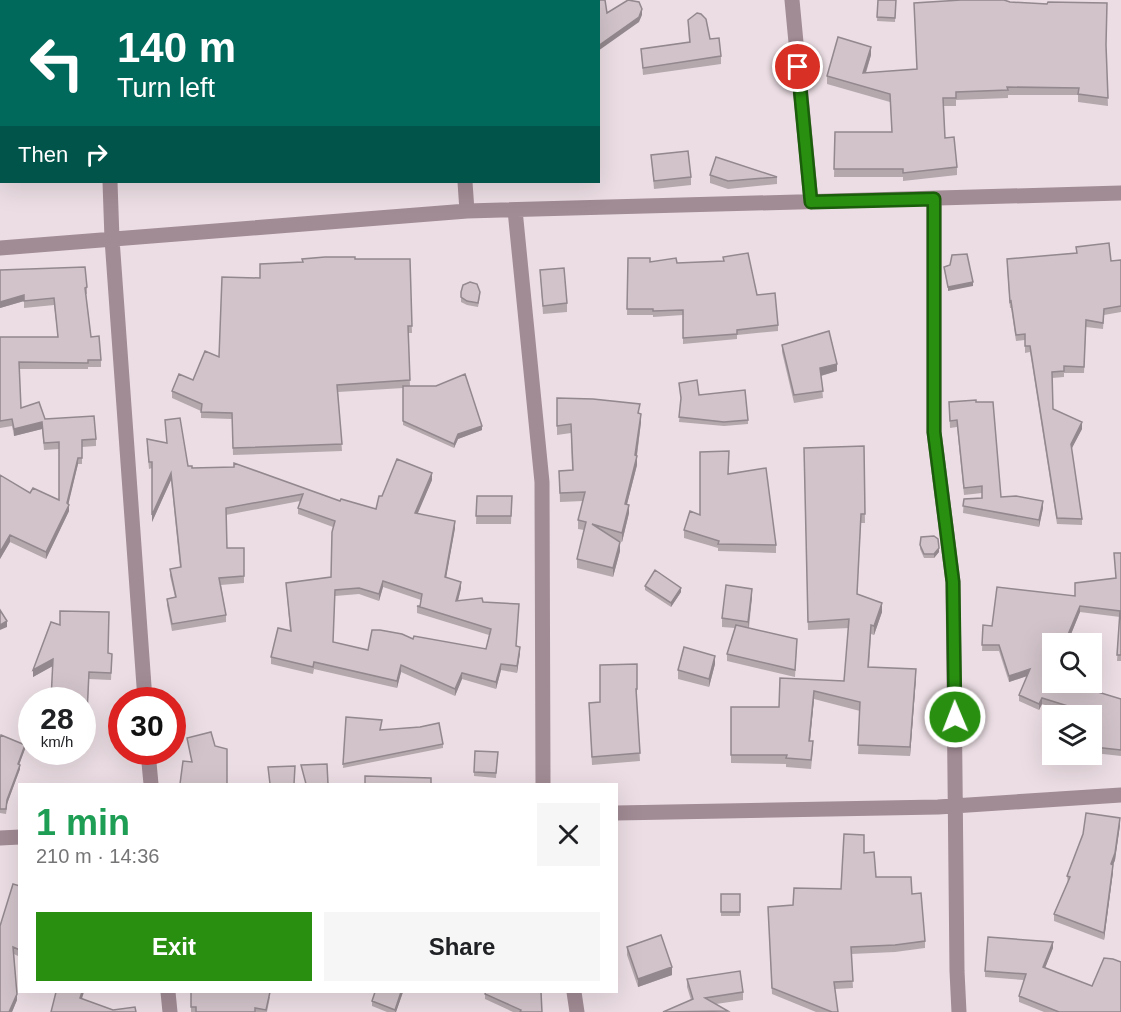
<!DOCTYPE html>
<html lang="en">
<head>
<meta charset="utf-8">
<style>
	:root { --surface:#fff; --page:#f6f6f6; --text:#202124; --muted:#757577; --accent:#288f10 }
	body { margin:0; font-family:Helvetica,sans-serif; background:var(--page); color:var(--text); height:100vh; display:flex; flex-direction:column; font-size:22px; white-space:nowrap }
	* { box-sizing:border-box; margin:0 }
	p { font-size:20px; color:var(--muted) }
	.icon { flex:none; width:33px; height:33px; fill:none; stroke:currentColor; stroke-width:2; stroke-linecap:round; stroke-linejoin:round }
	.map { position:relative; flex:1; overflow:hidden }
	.side { position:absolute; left:18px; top:783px; width:600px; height:210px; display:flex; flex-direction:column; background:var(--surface); border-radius:0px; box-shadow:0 6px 24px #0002 }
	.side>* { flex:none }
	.top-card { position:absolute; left:0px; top:0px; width:600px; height:183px; box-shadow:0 6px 24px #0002; background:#00695c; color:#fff; overflow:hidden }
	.buttons { position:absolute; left:1042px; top:633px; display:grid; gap:12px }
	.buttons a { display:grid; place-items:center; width:60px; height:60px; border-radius:0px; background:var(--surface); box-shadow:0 6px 24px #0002; font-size:30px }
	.speed { position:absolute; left:18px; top:687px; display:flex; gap:12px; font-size:30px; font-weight:700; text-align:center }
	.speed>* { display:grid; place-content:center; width:78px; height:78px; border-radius:50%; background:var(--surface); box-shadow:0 6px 24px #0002; line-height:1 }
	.speed small { font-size:15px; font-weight:400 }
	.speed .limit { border:9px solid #d22; background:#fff; color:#111 }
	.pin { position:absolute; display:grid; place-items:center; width:51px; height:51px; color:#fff; margin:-26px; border:3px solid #fff; border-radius:50%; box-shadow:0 2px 6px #0007 }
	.me { position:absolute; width:66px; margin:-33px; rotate:359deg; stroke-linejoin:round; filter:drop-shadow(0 0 4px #0008) }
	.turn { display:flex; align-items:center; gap:21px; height:126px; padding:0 18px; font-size:27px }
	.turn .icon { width:78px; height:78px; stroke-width:2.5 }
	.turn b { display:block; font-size:42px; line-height:51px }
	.then { display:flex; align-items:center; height:57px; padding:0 18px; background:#0003; gap:12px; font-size:22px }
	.round { display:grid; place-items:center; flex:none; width:63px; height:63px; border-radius:0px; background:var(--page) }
	.head { display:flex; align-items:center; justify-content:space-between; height:102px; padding:0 18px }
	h1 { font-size:36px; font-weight:700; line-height:45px; color:#1e9e55 }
	.button { display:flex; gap:12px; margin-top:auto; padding:12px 18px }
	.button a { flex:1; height:69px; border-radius:0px; background:var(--accent); color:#fff; font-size:24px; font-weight:700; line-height:69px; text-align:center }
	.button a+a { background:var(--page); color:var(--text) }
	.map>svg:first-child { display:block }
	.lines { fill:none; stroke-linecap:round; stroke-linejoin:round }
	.minor { stroke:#a18b94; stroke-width:15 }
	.wall { fill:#b4a8ad; fill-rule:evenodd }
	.shaded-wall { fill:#92888d }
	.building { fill:#d1c3c9; stroke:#92888d; stroke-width:1.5; fill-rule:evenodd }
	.route-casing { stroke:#1a5d0a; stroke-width:15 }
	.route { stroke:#288f10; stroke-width:10 }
</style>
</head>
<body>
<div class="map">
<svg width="1121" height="1012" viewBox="0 0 1121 1012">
	<rect width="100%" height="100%" fill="#ebdde3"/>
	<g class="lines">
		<path class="minor" d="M105,0V2
			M457,0V2
			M792,0L811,202
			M110,182L112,239L145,700
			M465,182L467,211
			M934,199V432L953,582L957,971L959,1012
			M515,210L542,482L543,784
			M0,248L467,211L1121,193
			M148,752L151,784
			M616,813L938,807L1121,795
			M0,838L20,837
			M168,992L170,1012
			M574,992L577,1012"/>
	</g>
	<path class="wall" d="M22,0L72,2H22Z
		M147,0H241L240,2H147Z
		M878,0H896L895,22L877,21Z
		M688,20L710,39L721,56V64L643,75L641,49L689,42Z
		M1106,49L1108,106L1078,102V95H1008V98L956,100V106H943L945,138L957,167V175L903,181V177H834L835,132H892L890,102L827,84V76L871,55L866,73L917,69Z
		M651,155L691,177V185L654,189Z
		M710,175L777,177V184L728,189L710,183Z
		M1076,247L1111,261L1121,260V312L1104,315L1103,329L1086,327L1084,373H1064V377L1052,378L1053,409L1082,429L1071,449L1082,519V525L1057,524L1030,352L1025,353V340L1016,341L1011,308H1010L1007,265L1076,253Z
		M628,258L650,262L677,263L757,295L778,325V331L737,335V339L683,344V315L653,317V315H627Z
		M355,259H410L412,333H408L410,386L482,430L458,439L454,448L403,425V388L338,392L342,451L233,455L232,419L201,418V411L172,398V391L193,380L219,357L260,278L303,262Z
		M0,270L87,287V294H86L91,337L101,360V367H88V369H19L21,408L45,419L96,439V446L82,447V464H78L68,504L69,511L46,559L10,542L0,559V475L30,493L59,500V449L44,450L42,429L14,436L12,426L0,428V337H58L54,305L24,308V301L0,308Z
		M540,270L567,303V312L543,314Z
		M461,292L480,296L478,307L467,305L461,302Z
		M782,345L837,371L821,376L823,398L794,403L782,352Z
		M679,383L748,420V424L724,426L679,422L681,401Z
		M557,398L639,413L641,422L637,456V465L627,504L629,513L622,542L616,540L620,551L613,577L577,568V559L584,530L578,529V520L583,501L560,502L559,471L572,470L571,433L557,435Z
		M949,402L1001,497L1043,508L1039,527L963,513L964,499L982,498V493L964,495L957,427L950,428Z
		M165,420L188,466L192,468L340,501L376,509L382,496L432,480L417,514L455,528L446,577L461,588L458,601L483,602L516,646L520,653L517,673L501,670L496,689L462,679L455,696L401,672L397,688L314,669L313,674L271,664V657L290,631L286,583L331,577L333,527L298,514V508L300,501L226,515L227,548H244V583L221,585L226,615V622L172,631L167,605V599L175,597L170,576V569L180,567L171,480L152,522V468L149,469L147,446V439L167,443ZM383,587L421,600L420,606H417V613L489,635L486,649L413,639L368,650L333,642L335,596L359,594L379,601Z
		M864,446L865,523H861L857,594L882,612L874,635L871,634L869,667L916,677L910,756L858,754L860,711L814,699L810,741L813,750L811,769L786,767V764L731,763V707H779L780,678L844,681L849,628L808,630L804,448Z
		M729,474L776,545V553L718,551V548L684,538V530L700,515Z
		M477,496H512L511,524H476Z
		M920,545L939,552L934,558H924L920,549Z
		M1121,553V661H1117L1120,617L1080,612L1067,644H1053V679L1121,699V756L1094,753V747L1099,722L1092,720V716H1078L1042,704L1039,710L1019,701V695L1027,676L1009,682L999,651H982L983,625L992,626L1075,596L1116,578Z
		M645,586L681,592L671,607L645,590Z
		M752,597L749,628L797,639L795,677L727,661V654L735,628L722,627V618Z
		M108,653L112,654L111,680L89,679L87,721H82V700L52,666L33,677V670Z
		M637,664V697H636L640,761L592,765L589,703L600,702Z
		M715,664L709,687L678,679V670Z
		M346,717L381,730L420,727L443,744V748L343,768Z
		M0,738L25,749L19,764L20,769L7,804L6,814L0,813Z
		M498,752L496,778L474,776V772Z
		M1120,825L1115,860L1113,865V872L1104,940L1054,921V914L1068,883L1067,876Z
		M864,853L876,877L912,894L925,941V948L895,952L851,954L853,988L835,989L838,1012H816L772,994L768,907L793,905L841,889Z
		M20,886V957L14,954L17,1000L12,1012H0Z
		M721,894H740V916H721Z
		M627,947L672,975L638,987L627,955Z
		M1053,948L1045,968L1121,1012H1044L1019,1002V996L1024,980L985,977V971Z
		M687,979L743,992V1000L716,1004L728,1012L691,1000L687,987Z
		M191,992L270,997L267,1012H191Z
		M375,992H403L396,1012H387L372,1006V1001Z
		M485,994L542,1012H513L485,999Z"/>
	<path class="shaded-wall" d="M642,9V15L639,22L598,51V46Z
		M871,47V55L863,81V73Z
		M973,282V286L948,291V287Z
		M24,295V301L0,308V302Z
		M837,364V371L820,376V368Z
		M641,414V422L636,461L637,456V465L625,512V504L635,455Z
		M42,422V429L14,436V429Z
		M1082,422V429L1071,450V444Z
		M482,426V430L458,439L454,448V444L458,434Z
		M78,458V464L67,510L69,505V511L46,559V552L67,503Z
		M171,473V480L152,522V515Z
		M432,473V480L415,520V513Z
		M1043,501V508L1039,527V520Z
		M629,505V513L622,542V533Z
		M455,521V528L445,584V577Z
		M10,535V542L0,559V552Z
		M620,542V551L613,577V568Z
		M939,548V552L934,558V554Z
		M383,581V587L379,601V594Z
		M461,582V588L456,608V601Z
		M681,588V592L671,607V603Z
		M752,589V597L748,630V622Z
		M882,603V612L874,635V626Z
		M1080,606V612L1067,644H1064Z
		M7,621V627L0,630V625Z
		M520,647V653L517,673V666Z
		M715,656V664L709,687V679Z
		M53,659V666L33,677V670Z
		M501,664V670L496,689V682Z
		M401,665V672L397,688V681Z
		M916,669V677L910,756V747Z
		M1030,669V675L1009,682V676Z
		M462,673V679L455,696V689Z
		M814,691V699L809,750V741Z
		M1042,698V704L1039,710V704Z
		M25,745V749L18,768V764Z
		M20,765V769L7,804L6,814L7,800Z
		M1120,818V825L1115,860L1111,871V864Z
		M1113,865V872L1104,940V933Z
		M1053,942V948L1043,973V967Z
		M672,967V975L638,987V979Z
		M82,992H84L80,1005V998Z
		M401,992H403L396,1012H395Z
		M17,994V1000L12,1012H9Z"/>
	<path class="building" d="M28,0H72V1Z
		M160,0H239V2H172Z
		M582,0H605L607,13L628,0L639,2L642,9L639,17L598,46V2H582Z
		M878,0H896L895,18L877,17Z
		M961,0H1004L1010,2L1047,4L1048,2L1107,3L1106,45L1108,98L1078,94L1079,88L1007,87L1008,90L956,92V98H943L945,138L954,137L957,167L903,173V169H834L835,132H892L890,94L827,76L838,37L871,47L863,73L917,69L914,3Z
		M697,13L701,14L706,19L710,39L719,38L721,56L643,68L641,49L690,42L688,20Z
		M688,151L691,177L654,181L651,155Z
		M716,157L777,177L728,181L710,175Z
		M1109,243L1111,261L1121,260V306L1104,309L1103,323L1086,320L1084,367L1064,366V371L1052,372L1053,409L1082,422L1071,444L1082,519L1057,518L1030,346H1025V334L1016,335L1011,301L1010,302L1007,259L1077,253L1076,247Z
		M748,253L757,295L775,293L778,325L737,330V334L683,338V310L653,311V309H627L628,258H650V262L676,258L677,263L724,261L723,257Z
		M967,254L973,282L948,287L944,267L950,265L952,255Z
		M325,257H355V259H410L412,326H408L410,380L337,385L342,444L233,448L232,413L201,412L202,404L172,391L179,374L193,380L205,351L219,357L222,277L260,278V264L303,262L302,259Z
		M85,267L87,287L85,288L91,337L99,336L101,360H88V363L19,362L21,408L39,402L45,419L94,416L96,439L82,440V458H78L67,503L69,505L46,552L10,535L0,552V475L30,493L33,488L59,500V442L44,443L42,422L14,429L12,419L0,421V337H58L54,298L24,301V295L0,302V270Z
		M564,268L567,303L543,306L540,270Z
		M470,282L477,284L480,292L478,303L467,301L461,297V292L463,285Z
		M829,331L837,364L820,368L823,391L794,395L782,345Z
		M465,374L482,426L458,434L454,444L403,421V386H436Z
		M697,380L699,395L745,390L748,420L724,422L679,417L681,398L679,383Z
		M557,398L593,399L640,404L638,413L641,414L635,455L637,456L625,504L629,505L622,533L592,524L620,542L613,568L577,559L586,522L578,520L585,492L560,493L559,471L573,470L571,424L557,426Z
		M976,400V402H993L1001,497L1016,496L1043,501L1039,520L963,506L964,499L982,498V486L964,488L957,420L950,421L949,402Z
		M180,418L188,466H192V468L234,467V463L340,501L341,499L376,509L379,496H382L397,459L432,473L415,513L455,521L445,577L461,582L456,601L482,598L483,602L519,604L516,646L520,647L517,666L501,664L496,682L462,673L455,689L401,665L397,681L314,662L313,667L271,657L278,628L291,631L286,583L331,577L332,532L335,521L298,508L303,494L226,508L227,548H244V576L219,578L226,615L172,624L167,599L176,597L170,569L181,567L171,473L152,515V462H149L147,439L167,443L165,420ZM383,581L422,594L420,606H417L491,629L486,649L414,636L413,639L402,634L380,630H372L368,650L333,642L335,590L359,588L379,594Z
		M864,446L865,514H861L857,594L882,603L874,626L871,625L868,667L916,669L910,747L858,745L860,702L814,691L809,741H813L811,760L786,758L787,755H731V707H779L780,678L844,681L849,619L808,622L804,448Z
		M729,451L728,474L766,468L776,545L718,544L719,541L684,530L690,511L700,515V452Z
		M477,496H512L511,516H476Z
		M934,536L938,539L939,548L934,554H924L920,545L921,537Z
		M1114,553H1121V655H1117L1120,611L1080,606L1064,644H1053V672L1050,678L1053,679V682H1065L1121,699V750L1094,747L1100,716L1042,698L1039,704L1019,695L1030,669L1009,676L999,645H982L983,625L992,626L997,587L1075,596V583L1116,578Z
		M655,570L681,588L671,603L645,586Z
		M726,585L752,589L748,622L722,618Z
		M0,610L7,621L0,625Z
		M60,611L109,612L108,653L112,654L111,673L89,672L87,714L82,713V700H51L53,659L33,670L51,622L60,625Z
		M736,625L797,639L795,670L727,654Z
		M684,647L715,656L709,679L678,670Z
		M637,664V689H636L640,753L592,757L589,703L600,702V665Z
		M346,717L382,720L380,730L420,727L439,723L443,744L343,764Z
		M211,732L215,746L227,749V784H180L183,761L192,762L187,738Z
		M1,735L25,745L18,764L20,765L7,800L6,809H0V738Z
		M475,751L498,752L496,773L474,772Z
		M327,764L328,784H306L301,765Z
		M295,766L294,784H270L268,767Z
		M365,776L431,778V784H365Z
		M1086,813L1120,818L1115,853L1111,864L1113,865L1104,933L1054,914L1070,877L1067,876L1083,834Z
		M844,834L864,835V853L874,852L876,877H911L912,894L921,893L925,941L895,945L851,947L853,981L834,982L838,1012H832L772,988L768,907L793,905L794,888L841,889Z
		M13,884L20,886V950L13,947L17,994L9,1012H0V926Z
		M721,894H740V912H721Z
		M661,935L672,967L638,979L627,947Z
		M988,937L1053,942L1043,967L1092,986L1104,958L1113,959L1121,962V1012H1059L1019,996L1026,974L985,971Z
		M740,971L743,992L705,998L728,1011L663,1012L693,999L687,979Z
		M56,992H82L80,998L113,1010L135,1007L136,1012H51Z
		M191,992H270L266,1010L255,1008V1012H196V1007H191Z
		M375,992H401L395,1010L372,1001Z
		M486,992H541L542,1012H520L521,1010L485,994Z"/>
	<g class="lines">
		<g class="route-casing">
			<path id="route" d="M798,67L811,202L934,199V432L953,582L955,717"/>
		</g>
		<use href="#route" class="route"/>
	</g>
</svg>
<div class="buttons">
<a><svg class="icon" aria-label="search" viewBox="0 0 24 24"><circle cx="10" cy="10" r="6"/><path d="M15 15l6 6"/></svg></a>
<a><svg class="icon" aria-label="layers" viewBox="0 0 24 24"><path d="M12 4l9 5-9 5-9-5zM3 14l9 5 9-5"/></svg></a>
</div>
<div class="speed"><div>28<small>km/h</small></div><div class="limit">30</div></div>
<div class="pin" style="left:798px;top:67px;background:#d93025"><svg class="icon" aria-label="arrive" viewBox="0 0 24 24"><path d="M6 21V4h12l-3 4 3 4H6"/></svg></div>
<svg class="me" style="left:955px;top:717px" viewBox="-20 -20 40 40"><circle r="17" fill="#288f10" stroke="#fff" stroke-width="3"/><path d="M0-11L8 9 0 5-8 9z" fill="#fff"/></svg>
<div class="top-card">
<div class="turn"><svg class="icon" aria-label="left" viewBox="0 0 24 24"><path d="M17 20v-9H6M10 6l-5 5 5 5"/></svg><div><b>140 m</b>Turn left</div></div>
<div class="then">Then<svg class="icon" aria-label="right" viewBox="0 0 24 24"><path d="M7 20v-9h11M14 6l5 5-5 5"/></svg></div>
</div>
<section class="side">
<div class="head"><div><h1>1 min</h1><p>210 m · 14:36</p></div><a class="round"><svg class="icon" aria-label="close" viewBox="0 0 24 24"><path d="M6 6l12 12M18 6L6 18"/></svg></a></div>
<div class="button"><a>Exit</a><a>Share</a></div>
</section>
</div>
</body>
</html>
